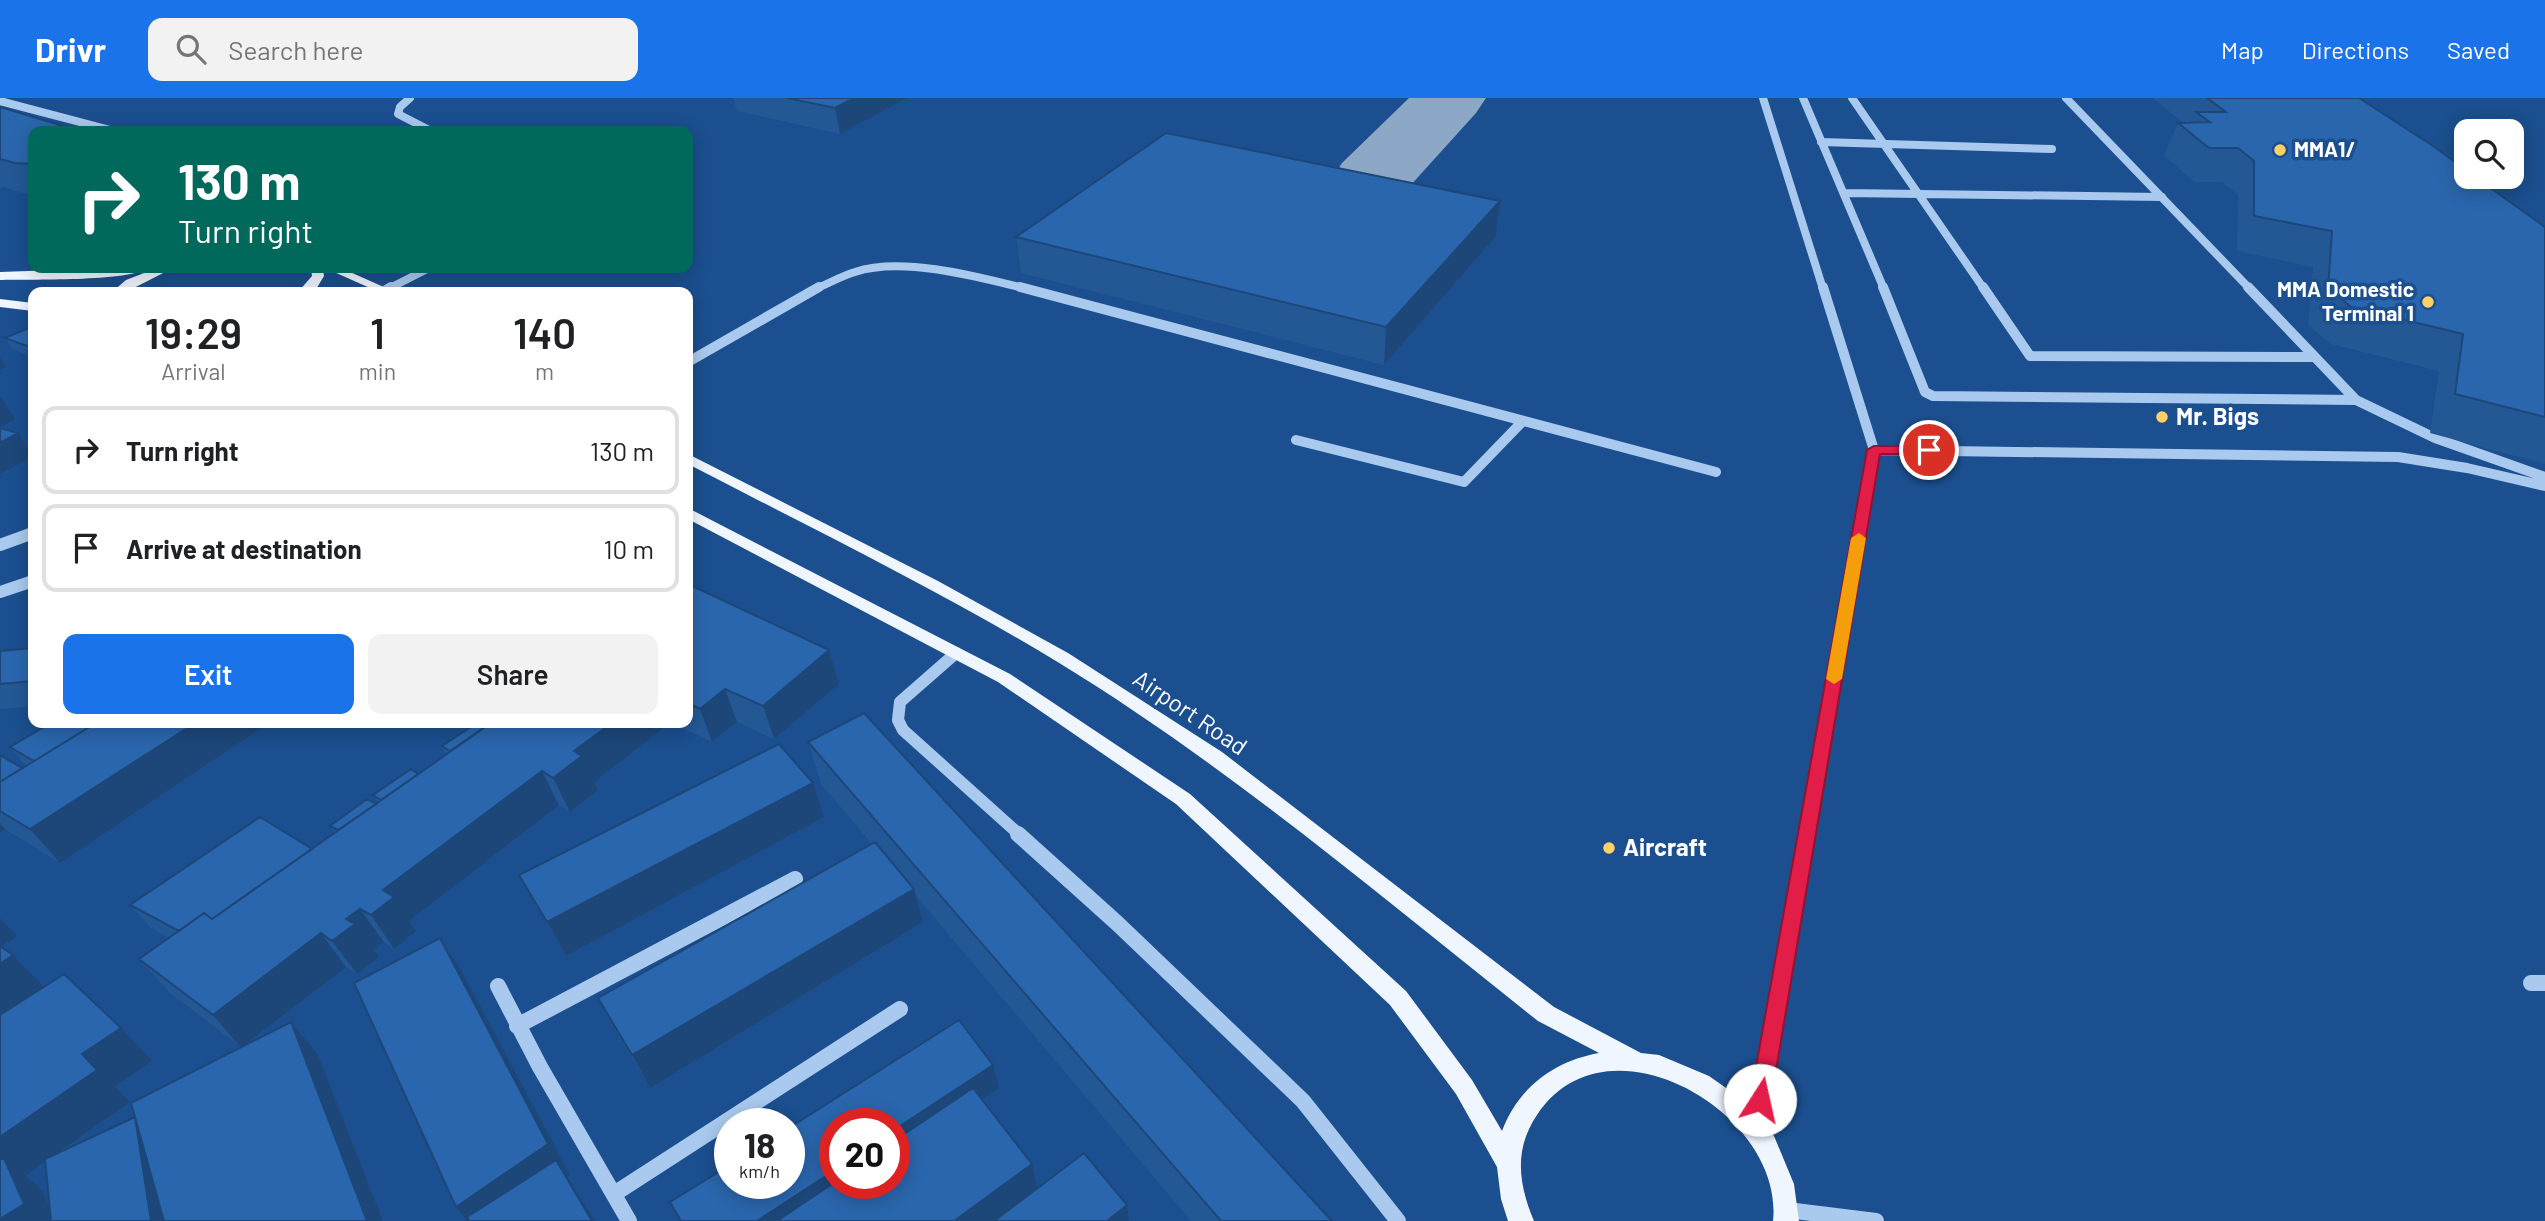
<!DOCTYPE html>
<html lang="en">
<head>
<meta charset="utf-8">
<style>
	:root { --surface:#fff; --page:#f2f2f2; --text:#202124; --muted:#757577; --line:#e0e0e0; --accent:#1a73e8 }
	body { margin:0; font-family:Barlow,sans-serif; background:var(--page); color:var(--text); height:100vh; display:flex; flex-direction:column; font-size:26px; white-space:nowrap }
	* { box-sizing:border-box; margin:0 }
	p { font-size:23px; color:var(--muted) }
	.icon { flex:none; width:38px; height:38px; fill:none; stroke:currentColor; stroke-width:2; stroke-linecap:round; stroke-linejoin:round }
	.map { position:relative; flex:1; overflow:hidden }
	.drawer { position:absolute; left:28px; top:189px; width:665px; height:441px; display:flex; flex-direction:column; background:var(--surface); border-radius:14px; box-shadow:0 4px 18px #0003 }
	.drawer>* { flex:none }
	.guide { position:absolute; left:28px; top:28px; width:665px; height:147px; border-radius:14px; box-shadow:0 4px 18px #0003; background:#00695c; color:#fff; overflow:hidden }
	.tools { position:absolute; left:2454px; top:21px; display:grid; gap:14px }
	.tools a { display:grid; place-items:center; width:70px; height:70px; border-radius:14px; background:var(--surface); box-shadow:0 4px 18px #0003; font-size:35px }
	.speed { position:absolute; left:714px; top:1010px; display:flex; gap:14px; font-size:35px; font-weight:700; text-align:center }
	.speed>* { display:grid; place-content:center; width:91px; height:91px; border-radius:50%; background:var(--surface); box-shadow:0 4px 18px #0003; line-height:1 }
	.speed small { font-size:18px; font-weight:400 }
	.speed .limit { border:10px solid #d22; background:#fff; color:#111 }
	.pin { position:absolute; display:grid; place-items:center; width:60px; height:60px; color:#fff; margin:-30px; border:4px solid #fff; border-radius:50%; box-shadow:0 2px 7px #0007 }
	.me { position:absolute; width:77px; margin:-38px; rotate:10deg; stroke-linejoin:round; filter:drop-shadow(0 0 5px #0008) }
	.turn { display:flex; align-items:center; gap:24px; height:147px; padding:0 35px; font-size:32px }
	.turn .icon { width:91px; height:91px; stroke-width:2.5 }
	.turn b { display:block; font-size:49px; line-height:60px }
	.eta { display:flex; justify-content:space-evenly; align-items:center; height:119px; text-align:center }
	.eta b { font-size:42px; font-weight:600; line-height:49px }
	.action { display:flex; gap:14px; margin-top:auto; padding:14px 35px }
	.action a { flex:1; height:80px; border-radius:14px; background:var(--accent); color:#fff; font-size:28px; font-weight:600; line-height:80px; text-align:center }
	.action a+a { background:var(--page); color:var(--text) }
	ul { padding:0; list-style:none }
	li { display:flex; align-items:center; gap:21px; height:88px; margin:0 14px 10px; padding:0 21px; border:4px solid var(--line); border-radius:14px }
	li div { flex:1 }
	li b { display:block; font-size:26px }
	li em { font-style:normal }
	header { display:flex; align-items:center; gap:42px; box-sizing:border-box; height:98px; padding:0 35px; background:var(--accent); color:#fff }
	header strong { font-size:33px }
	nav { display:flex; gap:38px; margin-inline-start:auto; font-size:24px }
	.search { width:490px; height:63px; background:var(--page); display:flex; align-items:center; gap:18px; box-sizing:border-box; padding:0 24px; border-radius:14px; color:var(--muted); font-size:26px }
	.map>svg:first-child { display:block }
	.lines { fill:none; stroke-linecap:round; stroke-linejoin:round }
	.taxiway { fill:#8da7c7; fill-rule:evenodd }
	.minor-far3 { stroke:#a9c9ee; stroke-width:8 }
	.minor-far2 { stroke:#a9c9ee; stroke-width:10 }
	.minor-far1 { stroke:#a9c9ee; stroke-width:12 }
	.minor { stroke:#a9c9ee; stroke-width:16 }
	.major { fill:#f0f6ff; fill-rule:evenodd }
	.wall { fill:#245895; fill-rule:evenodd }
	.shaded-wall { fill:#1d4779 }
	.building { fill:#2a66ad; stroke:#1d4779; stroke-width:2 }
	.route { fill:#e11d48; stroke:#92132f; stroke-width:2 }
	.slow { fill:#f59e0b }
	.poi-dot { fill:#ffd166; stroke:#1b4f8f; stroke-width:2.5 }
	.labels { text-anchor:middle; stroke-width:7; stroke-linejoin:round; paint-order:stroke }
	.far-poi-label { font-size:21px; font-weight:bold; fill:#fff; stroke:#1b4f8f; text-anchor:start }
	.poi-label { font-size:24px; font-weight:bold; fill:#fff; stroke:#1b4f8f; text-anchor:start }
	.street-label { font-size:24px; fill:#fff; stroke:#1b4f8f }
</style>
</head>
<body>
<header>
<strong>Drivr</strong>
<div class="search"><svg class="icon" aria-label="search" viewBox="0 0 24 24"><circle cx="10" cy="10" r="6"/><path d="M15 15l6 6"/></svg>Search here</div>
<nav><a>Map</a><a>Directions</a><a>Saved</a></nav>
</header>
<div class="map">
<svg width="2545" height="1123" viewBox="0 0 2545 1123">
	<rect width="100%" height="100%" fill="#1b4f8f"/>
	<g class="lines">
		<path class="taxiway" d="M1409,0H1486L1476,15L1400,99L1371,106L1342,99L1331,82L1342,65Z"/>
		<path class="minor-far3" d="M410,0L400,9L398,16L431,33
			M1763,0L1823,191
			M1803,0L1884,191
			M1852,0L1984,191
			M2066,0L2250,191
			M0,3L114,33
			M1821,44L2052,51
			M1845,95L2162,99
			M388,191L429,170
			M815,191C828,186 841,178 855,174C902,158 979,179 1027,191"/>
		<path class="minor-far2" d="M1020,189L1716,374
			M1823,189L1874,352L1860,432
			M1883,189L1925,294L1933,298L2356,302
			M1983,189L2030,258L2313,259
			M2248,189L2356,302L2435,340L2545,379
			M386,192L391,189
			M688,264L819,189
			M1296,342L1464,384L1523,323
			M1874,352L2398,359L2467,370L2545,388"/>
		<path class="minor-far1" d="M0,447L33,435
			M0,494L33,483
			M956,555L900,604L898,622L903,632L1020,737
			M1807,737L1860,430"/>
		<path class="minor" d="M1018,736L1118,826L1303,1003L1398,1123
			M2531,885H2545
			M498,888L540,969L629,1123
			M517,928L795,781
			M1756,1030L1807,736
			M614,1096L900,911
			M1787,1112L1876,1123"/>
		<path class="major" d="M114,170H147C129,184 28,181 0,182V174Z
			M157,170H173L126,194H112L126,182Z
			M311,170H323L324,178L315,193L298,194L312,178Z
			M325,170H341L395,194H379Z
			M0,201L33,205V213L0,209Z
			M688,356L938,483L1068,555L1222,654L1554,909L1641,955L1659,957L1709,978L1746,1004L1774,1038L1794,1086L1799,1123H1773C1785,1015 1606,911 1537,1017C1514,1051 1518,1085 1534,1123H1508L1501,1101L1497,1069L1456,996L1390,907L1176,706L998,584L688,421V410L1010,576L1190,696L1406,893L1472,982L1502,1033C1518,990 1554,963 1599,955L1538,923C1381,799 1227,667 1056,563C937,491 811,430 688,366Z"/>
	</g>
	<path class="wall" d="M733,0H907L840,36L737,13Z
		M2153,0H2359L2545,129V366L2430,335L2439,273L2331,246L2308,227L2313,169L2237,153L2238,97L2222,84H2194L2164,57L2178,25H2183Z
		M0,9L63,28L66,33H110H33V98L3,89L0,90Z
		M1496,138L1384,267L1021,175L1016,139Z
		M33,231V259L12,251L5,240Z
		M688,486L829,552L839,586L774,641L737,624L712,644L678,628L677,625H688Z
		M33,550V608L0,611V553Z
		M51,625H269L60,765L5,731L0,734V657L22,670L26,668L10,649Z
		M477,625H670L594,684L598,692L570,714L559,707L409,823L416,833L394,851L384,844L374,852L379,859L357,876L346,869L243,949L318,957L383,1123H0V820L17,838L2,849L13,857L44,889L152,963L115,988L130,1004L61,1054L135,1019L241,949L169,894L139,861L169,840L151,830L130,807L312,751L335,735L330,728L376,706L378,705L373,697L418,676L446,656L442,648ZM45,1065L49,1109L42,1092L26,1078Z
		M808,644L1332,1123H1191L916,798L923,824L650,990L616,933L598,900L872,746L821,686Z
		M813,685L824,719L566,858L519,777Z"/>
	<path class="shaded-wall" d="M854,0H907L840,36L835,10Z
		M63,28L66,33H46Z
		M1500,103L1496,138L1384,267L1386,229Z
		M33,245V258L27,248Z
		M0,260L6,269L0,272Z
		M0,299L15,321L0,329Z
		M18,335L33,358L0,376V345Z
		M829,552L839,586L774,641L763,608Z
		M725,591L737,624L712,644L700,611Z
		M195,625H269L60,765L30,731Z
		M612,625H670L594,684L598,692L570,714L553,680L574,653Z
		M542,673L559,707L409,823L416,833L394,851L371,817L383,792Z
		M813,685L824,719L566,858L547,824Z
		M0,725L5,731L0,734Z
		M914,791L923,824L650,990L632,957Z
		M360,811L384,844L374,852L379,859L357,876L332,843L346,821Z
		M0,820L17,838L0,850Z
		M321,835L346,869L241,950L213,917Z
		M440,840L462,874L570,1077L567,1079L595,1123H467L456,1109Z
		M13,857L46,891L0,923V866Z
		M291,924L318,957L383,1123H367Z
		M121,930L152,963L115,988L130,1004L26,1078L42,1092L56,1123H0V1039L82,956Z
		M993,967L999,990L894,1060V1032Z
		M135,1019L171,1123H151Z
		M1032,1066L1039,1098L1005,1123H954Z
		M835,1072V1085L800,1123H757Z
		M1127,1107L1129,1123H1107Z"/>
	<path class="building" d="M787,0H854L835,10Z
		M2207,0H2359L2433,48L2466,72V79H2475L2545,129V319L2455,296L2463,236L2351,209L2328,190L2332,133L2254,118V63L2238,50H2209L2178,25L2210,24L2196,14H2226Z
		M0,9L63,28L46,33H33V66L15,65L0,61Z
		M98,30L110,33H65Z
		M1166,35L1500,103L1386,229L1016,139Z
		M29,230L33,231V245L27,248L5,240Z
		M0,330L18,335L0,345Z
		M688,486L829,552L763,608L725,591L700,611L688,605Z
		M33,550V583L0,586V553Z
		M864,615L1332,1123H1221L808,644Z
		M51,625H96L34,663L10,649Z
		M96,625H195L30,731L0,713V684Z
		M477,625H487L489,626L450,653L442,648Z
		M491,625H612L574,653L582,658L553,680L542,673L383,792L394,799L371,817L360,811L346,821L355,826L332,843L321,835L213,917L139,861L204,815L212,821Z
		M779,646L813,685L547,824L519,777Z
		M0,657L22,670L0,684Z
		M411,671L418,676L381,702L373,697Z
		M367,701L376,706L338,732L330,728Z
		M260,719L312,751L212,821L204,815L179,833L130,807Z
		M875,744L914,791L632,957L598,900Z
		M440,840L548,1046L456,1109L354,885Z
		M0,848L13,857L0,866Z
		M64,876L121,930L82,956L97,972L0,1039V917Z
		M959,922L993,967L894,1032V1026H835V1072L757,1123H681L670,1104L730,1067V1085H789V1030Z
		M291,924L367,1123H164L131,1005Z
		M973,990L1032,1066L954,1123H777L835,1084V1085H894V1043Z
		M135,1019L151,1123H51L45,1061Z
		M1084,1055L1127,1107L1107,1123H994Z
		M4,1060L24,1106L0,1121V1062Z
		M556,1062L592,1123H469L467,1119Z"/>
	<path class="route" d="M1874,348H1929L1936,352L1929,356H1880L1771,1002L1768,1009L1760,1012L1753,1009L1750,1002L1867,352Z"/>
	<path class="slow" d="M1859,435L1866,440L1842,581L1834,586L1826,581L1851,440Z"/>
	<g class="poi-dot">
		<circle cx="2280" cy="52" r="7"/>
		<circle cx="2428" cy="204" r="7"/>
		<circle cx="2162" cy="319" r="7"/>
		<circle cx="1609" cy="750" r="7"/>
	</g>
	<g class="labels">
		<g class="far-poi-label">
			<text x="2294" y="59">MMA1/</text>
			<text x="2414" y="199" text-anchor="end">MMA Domestic<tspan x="2414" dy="24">Terminal 1</tspan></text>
		</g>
		<g class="poi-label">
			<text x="2176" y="327">Mr. Bigs</text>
			<text x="1623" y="758">Aircraft</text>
		</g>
		<g class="street-label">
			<text transform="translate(1190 615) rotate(34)" y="8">Airport Road</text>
		</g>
	</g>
</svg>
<div class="tools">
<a><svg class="icon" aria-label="search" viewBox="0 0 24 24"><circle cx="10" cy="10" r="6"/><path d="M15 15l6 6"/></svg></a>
</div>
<div class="speed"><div>18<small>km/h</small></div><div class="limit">20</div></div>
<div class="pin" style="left:1929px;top:352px;background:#d93025"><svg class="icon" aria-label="arrive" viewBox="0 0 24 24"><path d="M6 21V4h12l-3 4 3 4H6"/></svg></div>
<svg class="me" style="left:1760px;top:1002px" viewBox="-20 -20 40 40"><circle r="19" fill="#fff"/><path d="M0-13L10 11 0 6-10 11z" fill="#e11d48"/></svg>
<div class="guide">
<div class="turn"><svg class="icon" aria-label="right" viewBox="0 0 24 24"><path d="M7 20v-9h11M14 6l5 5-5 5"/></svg><div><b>130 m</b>Turn right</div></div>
</div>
<section class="drawer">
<div class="eta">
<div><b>19:29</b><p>Arrival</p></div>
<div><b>1</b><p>min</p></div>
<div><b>140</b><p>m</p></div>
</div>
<ul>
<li><svg class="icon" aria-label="right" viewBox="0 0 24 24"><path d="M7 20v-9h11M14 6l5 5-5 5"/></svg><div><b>Turn right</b></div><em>130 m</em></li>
<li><svg class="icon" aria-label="arrive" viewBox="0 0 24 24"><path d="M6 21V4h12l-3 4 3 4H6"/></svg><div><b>Arrive at destination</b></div><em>10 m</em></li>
</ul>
<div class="action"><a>Exit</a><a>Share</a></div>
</section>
</div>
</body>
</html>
